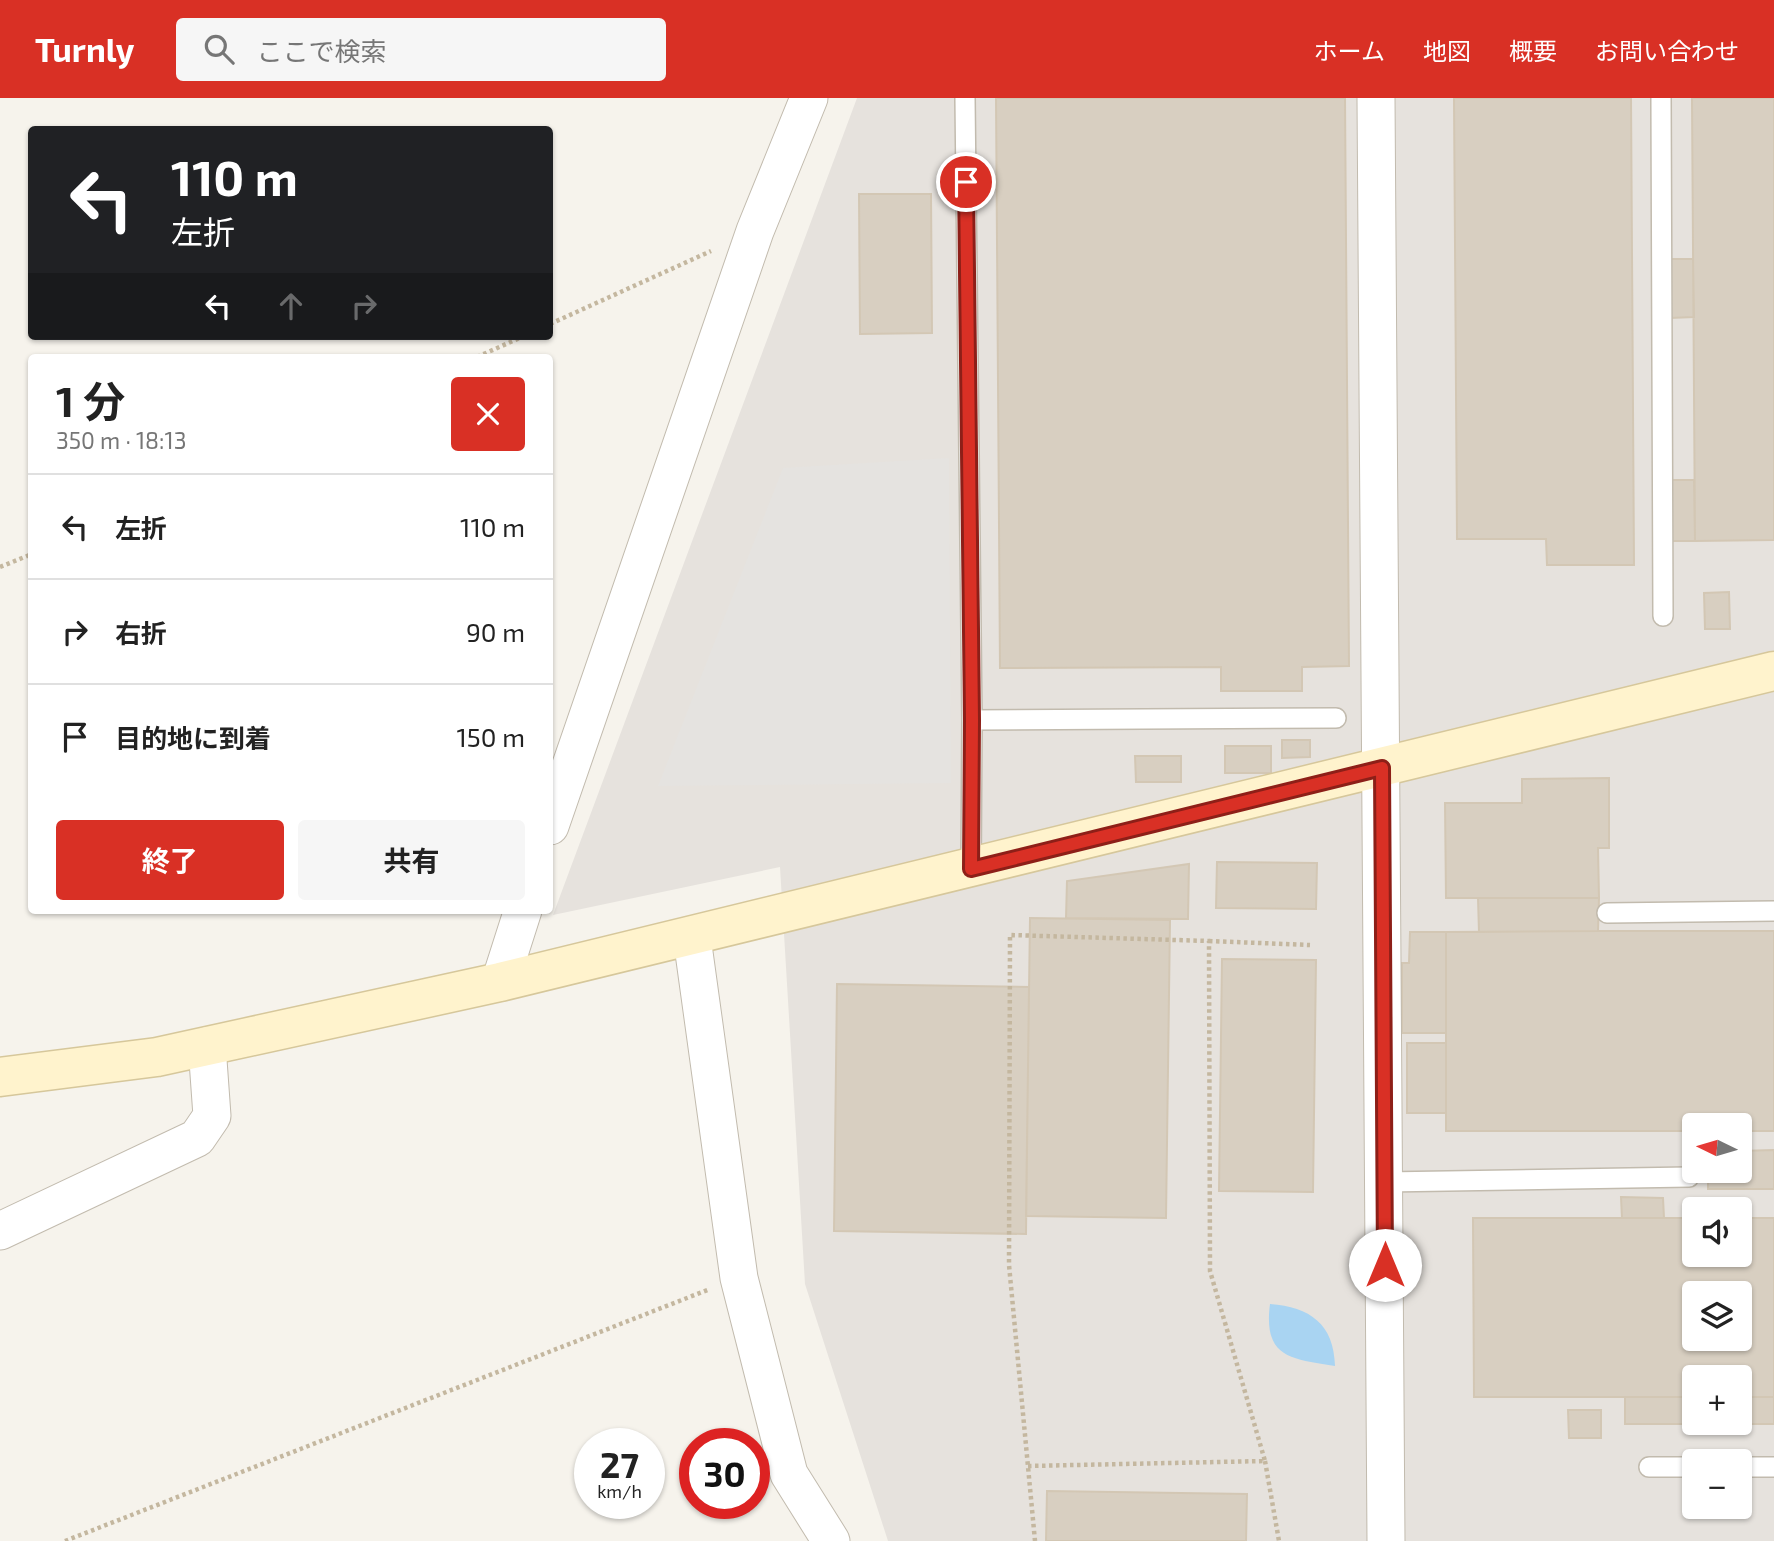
<!DOCTYPE html>
<html lang="ja">
<head>
<meta charset="utf-8">
<style>
	:root { --surface:#fff; --page:#f6f6f6; --text:#222; --muted:#767676; --line:#e0e0e0; --accent:#d93025 }
	body { margin:0; font-family:"Exo 2","Noto Sans JP",sans-serif; background:var(--page); color:var(--text); height:100vh; display:flex; flex-direction:column; font-size:26px; white-space:nowrap }
	* { box-sizing:border-box; margin:0 }
	p { font-size:23px; color:var(--muted) }
	.icon { flex:none; width:38px; height:38px; fill:none; stroke:currentColor; stroke-width:2; stroke-linecap:round; stroke-linejoin:round }
	.map { position:relative; flex:1; overflow:hidden }
	.details { position:absolute; left:28px; top:256px; width:525px; height:560px; display:flex; flex-direction:column; background:var(--surface); border-radius:7px; box-shadow:0 2px 5px #0004 }
	.details>* { flex:none }
	.guide { position:absolute; left:28px; top:28px; width:525px; height:214px; border-radius:7px; box-shadow:0 2px 5px #0004; background:#202124; color:#fff; overflow:hidden }
	.needle { width:46px; rotate:275deg }
	.fabs { position:absolute; left:1682px; top:1015px; display:grid; gap:14px }
	.fabs a { display:grid; place-items:center; width:70px; height:70px; border-radius:7px; background:var(--surface); box-shadow:0 2px 5px #0004; font-size:35px }
	.speed { position:absolute; left:574px; top:1330px; display:flex; gap:14px; font-size:35px; font-weight:700; text-align:center }
	.speed>* { display:grid; place-content:center; width:91px; height:91px; border-radius:50%; background:var(--surface); box-shadow:0 2px 5px #0004; line-height:1 }
	.speed small { font-size:18px; font-weight:400 }
	.speed .limit { border:10px solid #d22; background:#fff; color:#111 }
	.pin { position:absolute; display:grid; place-items:center; width:60px; height:60px; color:#fff; margin:-30px; border:4px solid #fff; border-radius:50%; box-shadow:0 2px 7px #0007 }
	.me { position:absolute; width:77px; margin:-38px; rotate:0deg; stroke-linejoin:round; filter:drop-shadow(0 0 5px #0008) }
	.turn { display:flex; align-items:center; gap:24px; height:147px; padding:0 28px; font-size:32px }
	.turn .icon { width:91px; height:91px; stroke-width:2.5 }
	.turn b { display:block; font-size:49px; line-height:60px }
	.lanes { display:flex; align-items:center; height:66px; padding:0 28px; background:#0003; justify-content:center; gap:35px; direction:ltr }
	.lanes .off { opacity:.35 }
	.round { display:grid; place-items:center; flex:none; width:74px; height:74px; border-radius:7px; background:var(--page) }
	.overview { display:flex; align-items:center; justify-content:space-between; height:119px; padding:0 28px }
	h1 { font-size:42px; font-weight:700; line-height:52px }
	.action { display:flex; gap:14px; margin-top:auto; padding:14px 28px }
	.action a { flex:1; height:80px; border-radius:7px; background:var(--accent); color:#fff; font-size:28px; font-weight:700; line-height:80px; text-align:center }
	.action a+a { background:var(--page); color:var(--text) }
	ul { padding:0; list-style:none }
	li { display:flex; align-items:center; gap:21px; height:105px; padding:0 28px; border-top:2px solid var(--line) }
	li div { flex:1 }
	li b { display:block; font-size:26px }
	li em { font-style:normal }
	header { display:flex; align-items:center; gap:42px; box-sizing:border-box; height:98px; padding:0 35px; background:var(--accent); color:#fff }
	header strong { font-size:33px }
	nav { display:flex; gap:38px; margin-inline-start:auto; font-size:24px }
	.search { width:490px; height:63px; background:var(--page); display:flex; align-items:center; gap:18px; box-sizing:border-box; padding:0 24px; border-radius:7px; color:var(--muted); font-size:26px }
	.map>svg:first-child { display:block }
	.industrial { fill:#e6e2dd; fill-rule:evenodd }
	.parking { fill:#e5e3e0 }
	.water { fill:#a9d4f2 }
	.building { fill:#d8cfc1; stroke:#d3c7b4; stroke-width:2; fill-rule:evenodd }
	.lines { fill:none; stroke-linecap:round; stroke-linejoin:round }
	.lane-casing { stroke:#c2bbae; stroke-width:22 }
	.street-casing { stroke:#c2bbae; stroke-width:39 }
	.secondary-casing { stroke:#d6c79b; stroke-width:41 }
	.path { stroke:#c4b79f; stroke-width:4.5; stroke-dasharray:3.5 3.5; stroke-linecap:butt }
	.lane { stroke:#fff; stroke-width:19 }
	.street { stroke:#fff; stroke-width:37 }
	.secondary { stroke:#fff3cd; stroke-width:38 }
	.route-casing { stroke:#8d1f18; stroke-width:18 }
	.route { stroke:#d93025; stroke-width:12 }
</style>
</head>
<body>
<header>
<strong>Turnly</strong>
<div class="search"><svg class="icon" aria-label="search" viewBox="0 0 24 24"><circle cx="10" cy="10" r="6"/><path d="M15 15l6 6"/></svg>ここで検索</div>
<nav><a>ホーム</a><a>地図</a><a>概要</a><a>お問い合わせ</a></nav>
</header>
<div class="map">
<svg width="1774" height="1443" viewBox="0 0 1774 1443">
	<rect width="100%" height="100%" fill="#f6f3ec"/>
	<path class="industrial" d="M857,0H1774V1443H888L805,1186L780,769L553,817ZM1694,1027H1740V1073H1694ZM1694,1111H1740V1157H1694ZM1694,1195H1740V1241H1694ZM1694,1279H1740V1325H1694ZM1694,1363H1740V1409H1694Z"/>
	<path class="parking" d="M949,360L951,685L658,688L783,370Z"/>
	<path class="water" d="M1270,1206C1310,1209 1334,1226 1335,1268C1291,1261 1263,1260 1270,1206Z"/>
	<path class="building" d="M996,0H1345L1349,568L1302,569V593H1221V569L1000,570Z
		M1454,0H1631L1634,467H1547L1546,441H1457Z
		M1692,0H1774V442L1695,443Z
		M859,96H931L932,235L860,236Z
		M1670,161H1693L1694,219L1670,220Z
		M1668,382H1694L1695,443H1669Z
		M1729,494L1730,531H1705L1704,495Z
		M1282,642H1310V659L1282,660Z
		M1225,648H1271V675H1225Z
		M1135,658H1181V684H1136Z
		M1609,680V750H1598L1599,800H1446L1445,705H1522V681Z
		M1217,764L1317,765L1316,811L1216,810Z
		M1189,766L1188,821L1066,820L1067,783Z
		M1478,800H1599L1598,833L1479,834Z
		M1030,820L1170,822L1166,1120L1026,1118Z
		M1598,833H1774V1033H1740V1027H1694V1033H1446V834Z
		M1410,834H1446V935H1402V865H1409Z
		M1222,861L1316,862L1313,1094L1219,1093Z
		M837,886L1029,889L1026,1136L834,1133Z
		M1407,945H1446V1015H1407Z
		M1774,1052V1091H1708V1073H1740V1053Z
		M1621,1099L1663,1100L1664,1120H1622Z
		M1473,1120H1694V1157H1740V1120H1774V1299H1740V1279H1694V1299H1474ZM1694,1195H1740V1241H1694Z
		M1625,1299H1694V1325H1740V1299H1774V1326H1625Z
		M1568,1312H1601V1340H1569Z
		M1047,1393L1247,1396L1246,1443H1046Z"/>
	<g class="lines">
		<g class="lane-casing">
			<path id="lane" d="M965,0L972,622L971,771
				M1661,0L1663,518
				M972,622L1336,620
				M1607,815L1774,813
				M1385,1084L1689,1079
				M1649,1369H1694
				M1740,1369H1774"/>
		</g>
		<g class="street-casing">
			<path id="street" d="M1376,0L1386,1443
				M550,728L755,133L809,0
				M692,840L739,1180L789,1376L831,1443
				M500,884L523,812
				M0,1133L197,1040L212,1018L207,948"/>
		</g>
		<g class="secondary-casing">
			<path id="secondary" d="M0,979L157,959L500,884L1774,573"/>
		</g>
		<path class="path" d="M550,226L711,153
			M477,259L524,238
			M0,469L32,456
			M1209,843L1310,847
			M1265,1363L1279,1443
			M1028,1368L1265,1363L1210,1173L1209,843L1010,837L1009,1167L1035,1443
			M65,1443L710,1191"/>
		<use href="#lane" class="lane"/>
		<use href="#street" class="street"/>
		<use href="#secondary" class="secondary"/>
	</g>
	<g class="lines">
		<g class="route-casing">
			<path id="route" d="M966,84L972,622L971,771L1382,670L1385,1167"/>
		</g>
		<use href="#route" class="route"/>
	</g>
</svg>
<div class="fabs">
<a><svg class="needle" viewBox="-14 -14 28 28"><path d="M0-13l5 13h-10z" fill="#e53935"/><path d="M0 13l5-13h-10z" fill="#767676"/></svg></a>
<a><svg class="icon" aria-label="sound" viewBox="0 0 24 24"><path d="M4 9h4l5-4v14l-5-4H4zM17 9q2 3 0 6"/></svg></a>
<a><svg class="icon" aria-label="layers" viewBox="0 0 24 24"><path d="M12 4l9 5-9 5-9-5zM3 14l9 5 9-5"/></svg></a>
<a>+</a>
<a>−</a>
</div>
<div class="speed"><div>27<small>km/h</small></div><div class="limit">30</div></div>
<div class="pin" style="left:966px;top:84px;background:#d93025"><svg class="icon" aria-label="arrive" viewBox="0 0 24 24"><path d="M6 21V4h12l-3 4 3 4H6"/></svg></div>
<svg class="me" style="left:1385px;top:1167px" viewBox="-20 -20 40 40"><circle r="19" fill="#fff"/><path d="M0-13L10 11 0 6-10 11z" fill="#d93025"/></svg>
<div class="guide">
<div class="turn"><svg class="icon" aria-label="left" viewBox="0 0 24 24"><path d="M17 20v-9H6M10 6l-5 5 5 5"/></svg><div><b>110 m</b>左折</div></div>
<div class="lanes"><svg class="icon" aria-label="left" viewBox="0 0 24 24"><path d="M17 20v-9H6M10 6l-5 5 5 5"/></svg><svg class="icon off" aria-label="ahead" viewBox="0 0 24 24"><path d="M12 20V5M6 11l6-6 6 6"/></svg><svg class="icon off" aria-label="right" viewBox="0 0 24 24"><path d="M7 20v-9h11M14 6l5 5-5 5"/></svg></div>
</div>
<section class="details">
<div class="overview"><div><h1>1 分</h1><p>350 m · 18:13</p></div><a class="round" style="background:#d93025;color:#fff"><svg class="icon" aria-label="close" viewBox="0 0 24 24"><path d="M6 6l12 12M18 6L6 18"/></svg></a></div>
<ul>
<li><svg class="icon" aria-label="left" viewBox="0 0 24 24"><path d="M17 20v-9H6M10 6l-5 5 5 5"/></svg><div><b>左折</b></div><em>110 m</em></li>
<li><svg class="icon" aria-label="right" viewBox="0 0 24 24"><path d="M7 20v-9h11M14 6l5 5-5 5"/></svg><div><b>右折</b></div><em>90 m</em></li>
<li><svg class="icon" aria-label="arrive" viewBox="0 0 24 24"><path d="M6 21V4h12l-3 4 3 4H6"/></svg><div><b>目的地に到着</b></div><em>150 m</em></li>
</ul>
<div class="action"><a>終了</a><a>共有</a></div>
</section>
</div>
</body>
</html>
